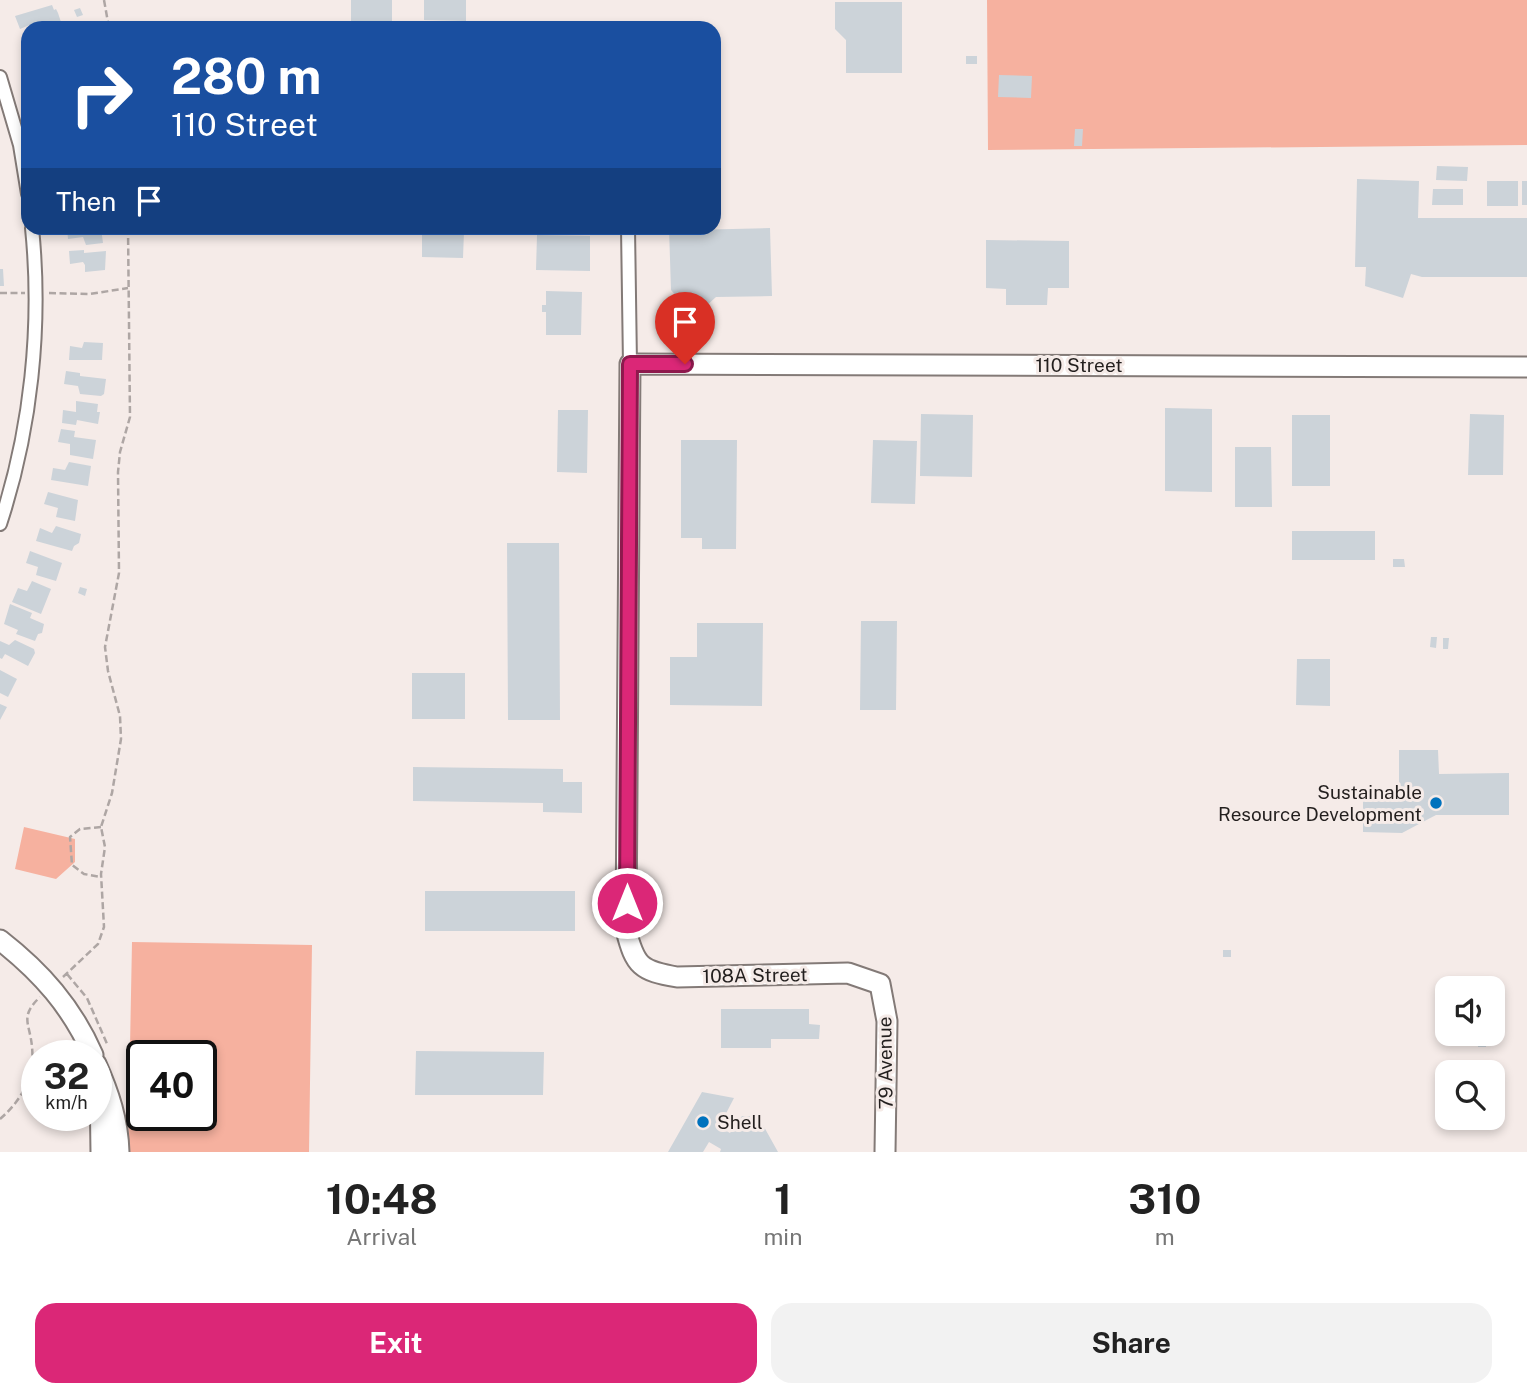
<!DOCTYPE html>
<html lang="en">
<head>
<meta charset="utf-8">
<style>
	:root { --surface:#fff; --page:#f2f2f2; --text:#222; --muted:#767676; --accent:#db2777 }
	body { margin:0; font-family:"Public Sans",sans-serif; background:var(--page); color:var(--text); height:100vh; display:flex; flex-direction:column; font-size:26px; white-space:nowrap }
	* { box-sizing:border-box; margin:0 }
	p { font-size:23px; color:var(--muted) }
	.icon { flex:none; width:38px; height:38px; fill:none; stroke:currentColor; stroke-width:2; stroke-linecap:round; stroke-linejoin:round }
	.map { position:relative; height:1152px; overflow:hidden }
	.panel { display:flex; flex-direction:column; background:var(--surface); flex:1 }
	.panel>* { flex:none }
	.guide { position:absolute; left:21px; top:21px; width:700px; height:214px; border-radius:21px; box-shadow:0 4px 10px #0003; background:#1a4fa0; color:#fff; overflow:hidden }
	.fabs { position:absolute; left:1435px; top:976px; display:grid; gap:14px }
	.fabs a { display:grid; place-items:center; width:70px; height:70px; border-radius:14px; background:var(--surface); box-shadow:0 4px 10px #0003; font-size:35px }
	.speed { position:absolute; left:21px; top:1040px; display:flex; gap:14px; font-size:35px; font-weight:700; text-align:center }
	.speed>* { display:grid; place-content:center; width:91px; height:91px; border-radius:50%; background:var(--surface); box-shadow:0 4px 10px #0003; line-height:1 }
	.speed small { font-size:18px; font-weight:400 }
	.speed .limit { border:4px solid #111; border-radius:10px; background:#fff; color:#111 }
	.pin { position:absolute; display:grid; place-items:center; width:60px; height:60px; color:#fff; margin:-72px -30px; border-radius:50% 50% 50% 0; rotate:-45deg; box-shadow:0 0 7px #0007 }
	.pin .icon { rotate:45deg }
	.me { position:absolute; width:77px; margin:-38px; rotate:0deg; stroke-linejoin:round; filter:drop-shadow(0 0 5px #0008) }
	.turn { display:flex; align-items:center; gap:24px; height:147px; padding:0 35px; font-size:32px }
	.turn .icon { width:91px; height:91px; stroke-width:2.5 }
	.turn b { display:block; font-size:49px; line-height:60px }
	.then { display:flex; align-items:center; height:66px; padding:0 35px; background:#0003; gap:14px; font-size:26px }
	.eta { display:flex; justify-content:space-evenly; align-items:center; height:119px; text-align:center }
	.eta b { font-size:42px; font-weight:700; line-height:49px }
	.primary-button { display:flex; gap:14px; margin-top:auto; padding:14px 35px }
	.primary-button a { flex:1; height:80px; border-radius:21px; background:var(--accent); color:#fff; font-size:28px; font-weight:700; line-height:80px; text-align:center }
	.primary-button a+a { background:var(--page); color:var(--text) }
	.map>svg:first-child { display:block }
	.green { fill:#f6b19f; fill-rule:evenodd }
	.building { fill:#ccd3d9 }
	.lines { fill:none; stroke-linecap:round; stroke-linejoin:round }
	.street-casing { stroke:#837a77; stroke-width:16 }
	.secondary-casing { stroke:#837a77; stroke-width:23 }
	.path { stroke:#aea6a4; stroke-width:2.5; stroke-dasharray:7 3.5; stroke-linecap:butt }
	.street { stroke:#fff; stroke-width:12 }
	.secondary { stroke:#fff; stroke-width:19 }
	.route-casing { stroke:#8e194d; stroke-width:18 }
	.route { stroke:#db2777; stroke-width:12 }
	.poi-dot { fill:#0072bd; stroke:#f5ebe8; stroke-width:2.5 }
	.labels { text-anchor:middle; stroke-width:6; stroke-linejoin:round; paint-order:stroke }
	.street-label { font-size:19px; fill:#231f1e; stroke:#f5ebe8 }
	.poi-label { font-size:19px; fill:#231f1e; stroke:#f5ebe8; text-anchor:end }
</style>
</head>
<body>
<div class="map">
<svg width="1527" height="1152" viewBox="0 0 1527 1152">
	<rect width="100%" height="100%" fill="#f5ebe8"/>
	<path class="green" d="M987,0H1527V145L988,150Z
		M24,827L75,839V862L56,879L15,869Z
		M132,942L312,945L309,1152H128ZM142,1055H201V1115H142Z"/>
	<path class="building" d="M351,0H392V23H351Z
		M424,0H466V21L424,20Z
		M835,2H902V73H846V40L835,29Z
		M52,5L54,10L56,9L58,13L61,22L45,28H35L32,24L20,29L15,16Z
		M80,8L83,15L77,17L74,10Z
		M966,56H977V64H966Z
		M999,75L1032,76L1031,98L998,97Z
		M1075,129H1083L1082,146H1074Z
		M1437,166L1468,167L1467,181L1436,180Z
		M1357,179L1419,181L1418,218H1527V277H1422L1411,274L1403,298L1365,286L1366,267H1355Z
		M1487,181H1518V206H1487Z
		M1522,181H1527V205H1522Z
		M1433,189H1463V205H1432Z
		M67,228H101L103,243L86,245L83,237L68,239Z
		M669,228H691V230L770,228L772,296L716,297L694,317L671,290Z
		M422,231L464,232L463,258L422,257Z
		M537,235L590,236V271L536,270Z
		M986,240L1069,241V288H1048L1047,305H1006V289L986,288Z
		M84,250V253L106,251L105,270L85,272V265L83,262L70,264L69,251Z
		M0,269H3L4,286H0Z
		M546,291L582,292L581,335H546V312H542V305H546Z
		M84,342L103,343L102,360H69L70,346L82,348Z
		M66,371L80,373V376L106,379L104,394L101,396L80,394L78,386L64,384Z
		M76,401L98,404L97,412H100L98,424L77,420L76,425L62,423L63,410L76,412Z
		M1165,408L1212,409V492L1165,491Z
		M558,410H588L587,473L557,472Z
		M921,414L973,415L972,477L920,476Z
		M1470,414L1504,415L1503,475H1468Z
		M1292,415H1330V486H1292Z
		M61,429L75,431L74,437L96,440L93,459L70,455V444L58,442Z
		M681,440H737L736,549H702V538H681Z
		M873,440L917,441L915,504L871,503Z
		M1235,447H1271L1272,507H1235Z
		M69,462L91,466L88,486L51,480L53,468L65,470Z
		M48,492L78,500L75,521L56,517L58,508L44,504Z
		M56,526L81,534L79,543L74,546L72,551L36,541L40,528L52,533Z
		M1292,531H1375V560H1292Z
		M507,543H559L560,720H508Z
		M30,551L62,563L56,581L36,575L38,567L26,563Z
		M1393,559H1404L1405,567H1393Z
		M32,581L51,589L41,614L12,602L18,588L27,591Z
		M80,587L87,589L85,596L78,593Z
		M10,604L32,613L30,618L44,624L42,633L38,634L35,641L16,634L18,630L4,624Z
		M861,621H897L896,710H860Z
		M697,623H763L762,706L670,705V657H697Z
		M1431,637H1437L1436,648L1430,647Z
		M1443,638H1449L1448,649H1443Z
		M15,640L34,649L35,653L28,666L5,654L2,659L0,658V641L9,645Z
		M1297,659H1330V706L1296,705Z
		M0,670L17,679L8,697L0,693Z
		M412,673H465V719H412Z
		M0,704L7,707L0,720Z
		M1399,750H1438L1439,774L1509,773V815H1436L1402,833L1363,832V791L1399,790Z
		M413,767L563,769V782H582V813L543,812V803L413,801Z
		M425,891H575V931H425Z
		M1223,950H1231V957H1223Z
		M721,1009H809V1024L820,1025L819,1039H771V1048H721Z
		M1478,1041H1486V1047H1478Z
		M416,1051L544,1052L543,1095H415Z
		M702,1092L734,1098L719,1127L730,1133L742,1116H758L778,1152H720L721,1149L709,1142L703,1152H668Z"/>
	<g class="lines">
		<g class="street-casing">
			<path id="street" d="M0,77L20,145L28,194
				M628,228L630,364
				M0,524C31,430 42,326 32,228"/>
		</g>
		<g class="secondary-casing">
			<path id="secondary" d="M0,940C41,972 72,1007 93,1055
				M96,1064C109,1093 118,1120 119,1152
				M100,1084L101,1152
				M885,1152L887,1021L880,984L848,973L677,977C641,971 635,966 626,930L630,364L1527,367"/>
		</g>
		<path class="path" d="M104,0L109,28
			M0,293H25
			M49,293L90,294L128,288
			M101,827L80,829L70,837L72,865L84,874L101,877
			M67,974L87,998L108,1046
			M63,977L98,944L104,927L101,874L105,847L101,827L112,793L121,739L120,716L108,671L105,647L119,573L118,472L120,452L130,417L128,228
			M0,1119C22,1100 35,1076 32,1047C30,1023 19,1017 40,997"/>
		<use href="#street" class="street"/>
		<use href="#secondary" class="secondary"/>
	</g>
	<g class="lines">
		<g class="route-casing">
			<path id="route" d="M627,903L630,364H685"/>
		</g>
		<use href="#route" class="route"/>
	</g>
	<g class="poi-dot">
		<circle cx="1436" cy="803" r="7"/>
		<circle cx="703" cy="1122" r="7"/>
	</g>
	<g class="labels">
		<g class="street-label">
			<text x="1079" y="372">110 Street</text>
			<text transform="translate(755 975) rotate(-1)" y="7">108A Street</text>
			<text transform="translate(885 1063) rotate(-91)" y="7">79 Avenue</text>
		</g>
		<g class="poi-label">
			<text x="1422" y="799">Sustainable<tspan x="1422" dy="22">Resource Development</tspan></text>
			<text x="717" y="1129" text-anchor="start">Shell</text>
		</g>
	</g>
</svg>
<div class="fabs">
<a><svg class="icon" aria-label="sound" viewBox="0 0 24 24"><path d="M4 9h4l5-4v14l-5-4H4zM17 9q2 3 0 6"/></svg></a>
<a><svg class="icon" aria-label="search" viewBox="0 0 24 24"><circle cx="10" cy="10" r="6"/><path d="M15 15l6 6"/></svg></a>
</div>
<div class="speed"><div>32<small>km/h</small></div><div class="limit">40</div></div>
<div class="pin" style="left:685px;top:364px;background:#d93025"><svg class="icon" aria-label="arrive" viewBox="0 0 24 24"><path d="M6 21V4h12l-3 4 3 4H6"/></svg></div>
<svg class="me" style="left:627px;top:903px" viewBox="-20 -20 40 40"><circle r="17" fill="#db2777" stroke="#fff" stroke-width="3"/><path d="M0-11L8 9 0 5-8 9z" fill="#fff"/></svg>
<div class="guide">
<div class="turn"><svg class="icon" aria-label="right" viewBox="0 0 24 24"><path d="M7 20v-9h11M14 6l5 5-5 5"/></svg><div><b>280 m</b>110 Street</div></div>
<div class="then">Then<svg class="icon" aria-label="arrive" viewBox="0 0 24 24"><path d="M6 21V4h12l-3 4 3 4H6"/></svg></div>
</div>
</div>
<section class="panel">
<div class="eta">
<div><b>10:48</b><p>Arrival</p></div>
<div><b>1</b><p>min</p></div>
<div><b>310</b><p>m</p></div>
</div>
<div class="primary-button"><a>Exit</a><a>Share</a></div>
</section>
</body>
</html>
